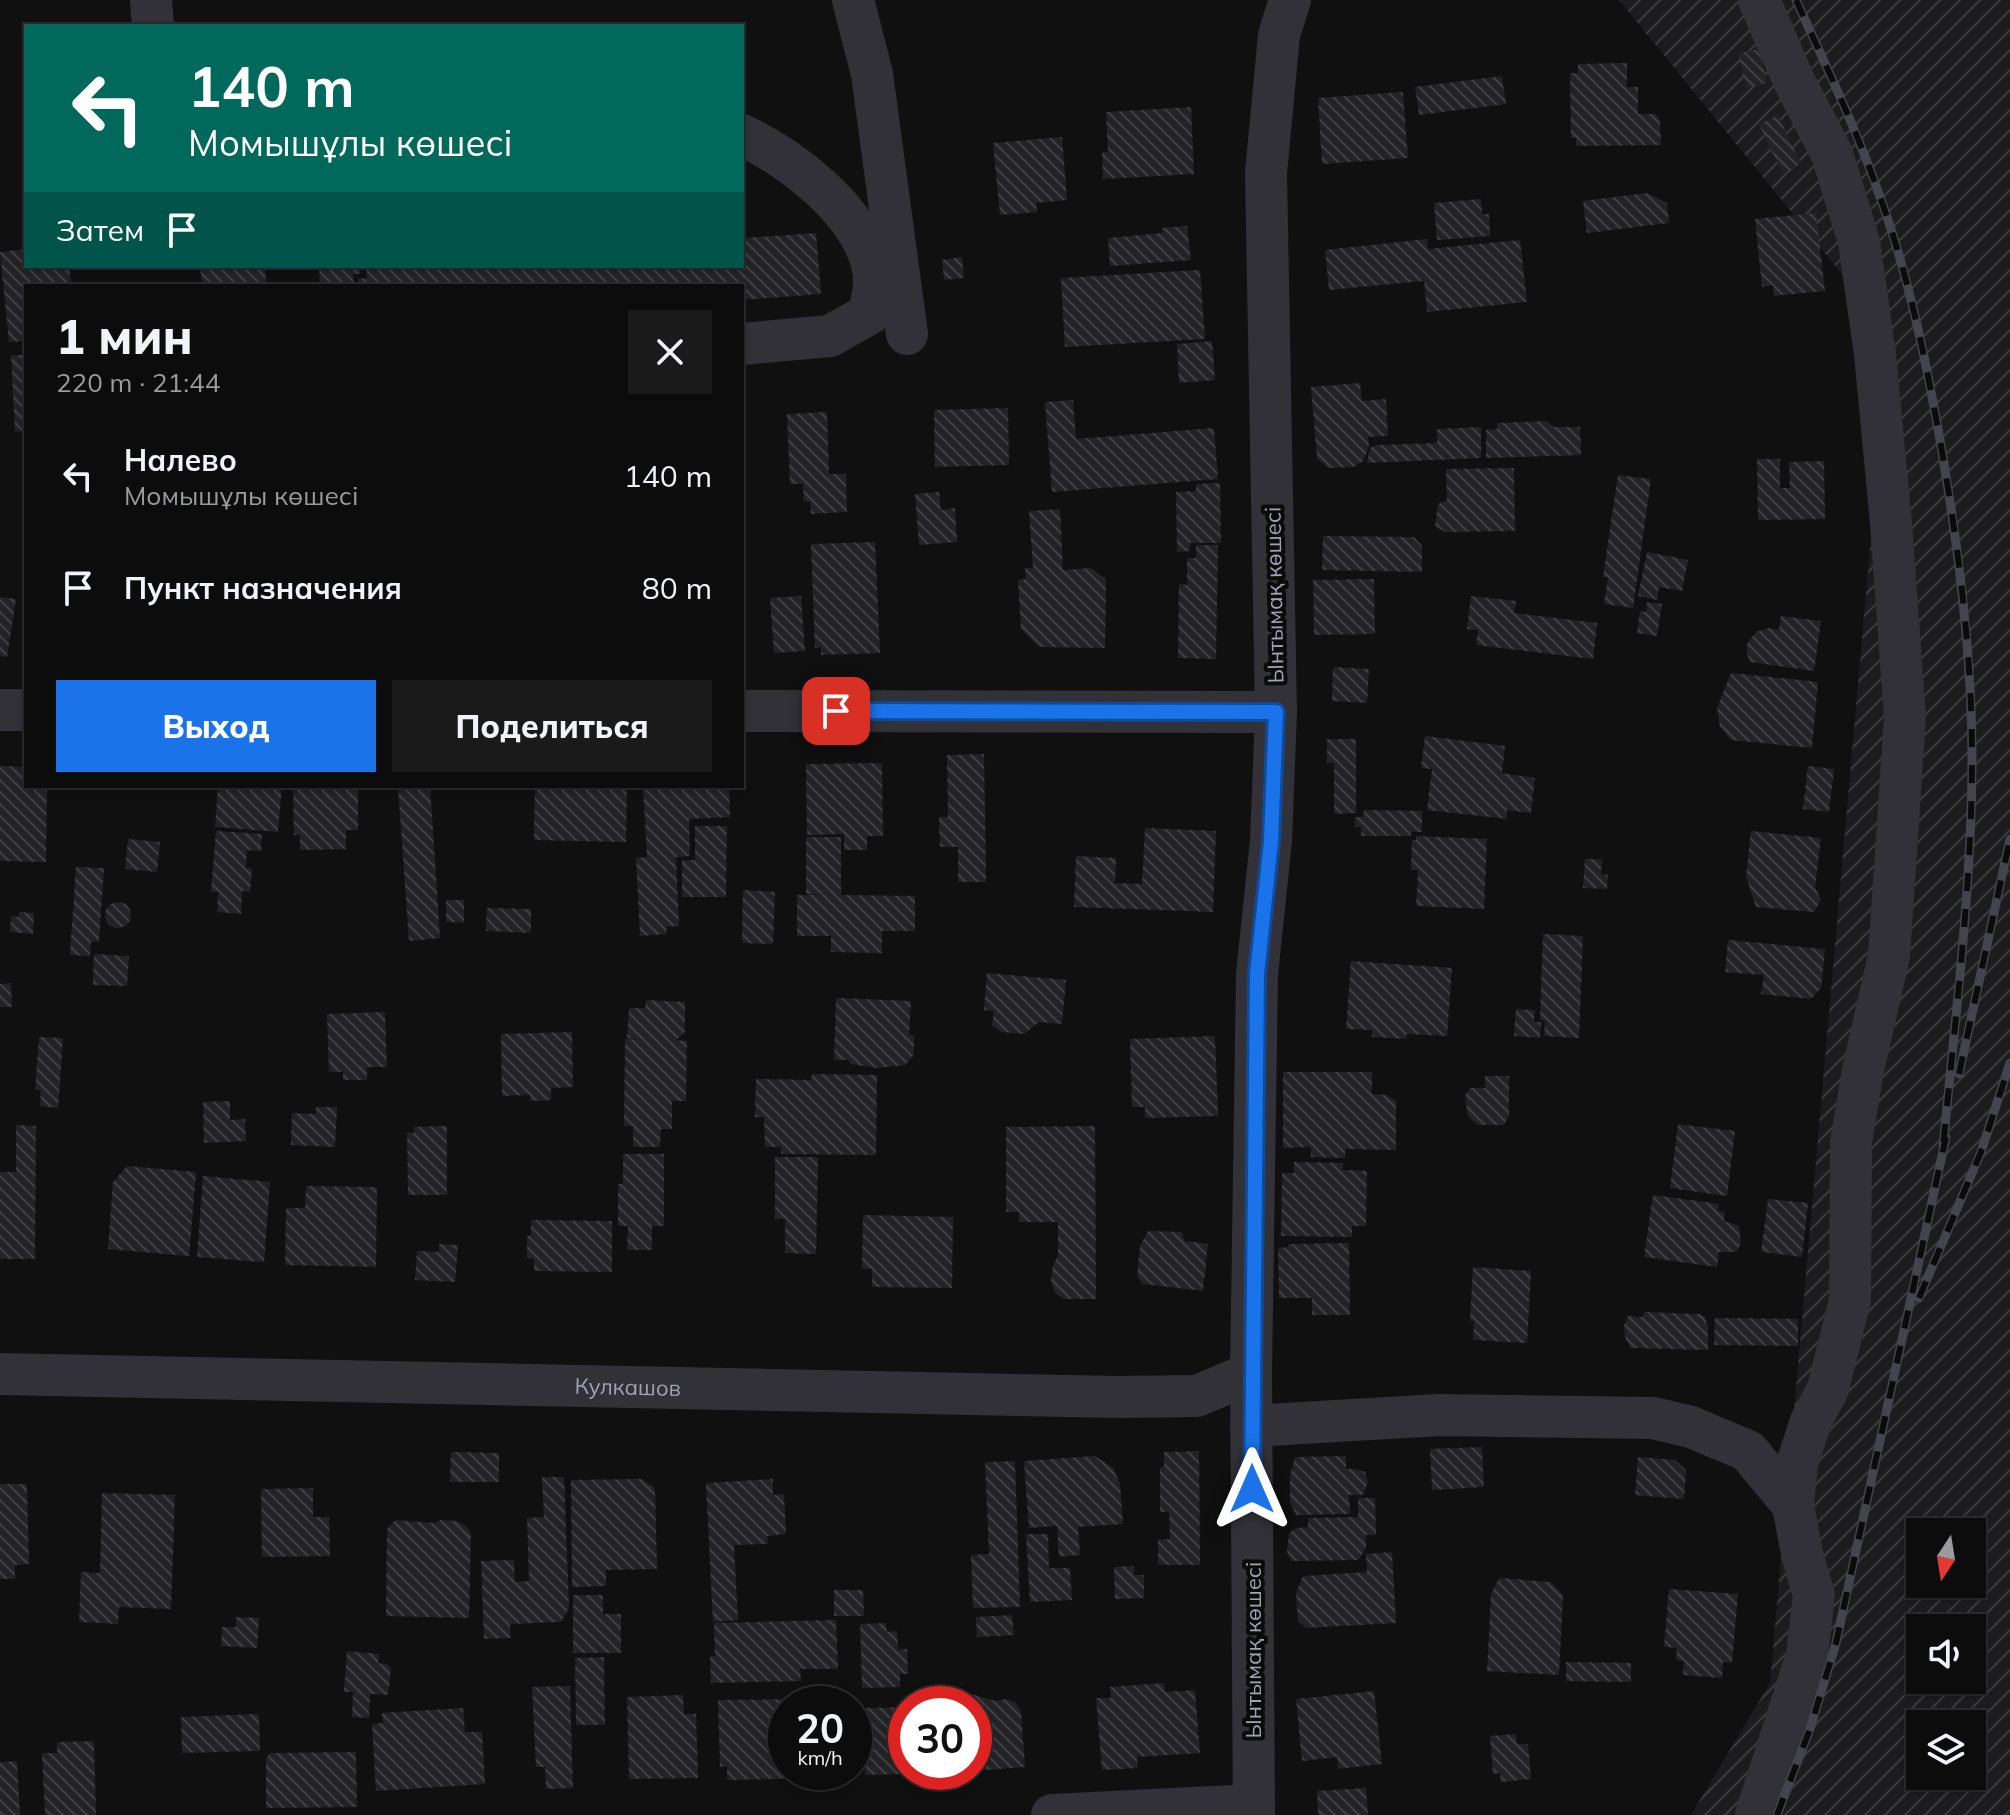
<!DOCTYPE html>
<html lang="ru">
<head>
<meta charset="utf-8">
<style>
	:root { --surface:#0c0c0d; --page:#1a1a1b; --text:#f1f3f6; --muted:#9a9b9d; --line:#2c2c2e; --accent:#1a73e8 }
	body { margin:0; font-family:Mulish,sans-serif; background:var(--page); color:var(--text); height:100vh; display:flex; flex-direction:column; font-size:30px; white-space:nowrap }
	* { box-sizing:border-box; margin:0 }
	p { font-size:26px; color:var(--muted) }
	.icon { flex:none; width:44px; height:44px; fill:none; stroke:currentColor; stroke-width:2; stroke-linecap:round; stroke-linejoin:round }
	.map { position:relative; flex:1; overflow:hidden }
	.side { position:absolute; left:24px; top:284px; width:720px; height:504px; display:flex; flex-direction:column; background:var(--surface); border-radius:0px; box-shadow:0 2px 6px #0004,0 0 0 2px var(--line) }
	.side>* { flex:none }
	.top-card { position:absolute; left:24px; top:24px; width:720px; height:244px; border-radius:0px; box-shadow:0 2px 6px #0004,0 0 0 2px var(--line); background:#00695c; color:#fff; overflow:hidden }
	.needle { width:52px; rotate:192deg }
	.fabs { position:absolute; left:1906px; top:1518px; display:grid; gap:16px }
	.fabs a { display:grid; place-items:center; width:80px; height:80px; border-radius:0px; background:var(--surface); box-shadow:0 2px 6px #0004,0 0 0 2px var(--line); font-size:40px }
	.speed { position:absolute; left:768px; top:1686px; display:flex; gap:16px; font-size:40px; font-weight:700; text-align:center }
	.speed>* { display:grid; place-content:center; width:104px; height:104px; border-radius:50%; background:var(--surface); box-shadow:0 2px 6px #0004,0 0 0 2px var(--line); line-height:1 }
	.speed small { font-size:20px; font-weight:400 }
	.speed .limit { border:12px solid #d22; background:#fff; color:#111 }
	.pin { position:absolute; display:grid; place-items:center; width:68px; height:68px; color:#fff; margin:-34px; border-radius:16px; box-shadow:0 4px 12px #0006 }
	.me { position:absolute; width:88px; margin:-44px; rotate:0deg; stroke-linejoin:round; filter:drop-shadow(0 0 6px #0008) }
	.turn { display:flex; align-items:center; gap:28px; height:168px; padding:0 32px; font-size:36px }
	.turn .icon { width:104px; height:104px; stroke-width:2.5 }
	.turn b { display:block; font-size:56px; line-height:68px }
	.then { display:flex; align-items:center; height:76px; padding:0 32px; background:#0003; gap:16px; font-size:30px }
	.round { display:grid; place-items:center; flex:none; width:84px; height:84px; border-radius:0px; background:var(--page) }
	.headline { display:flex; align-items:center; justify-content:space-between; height:136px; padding:0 32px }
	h1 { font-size:48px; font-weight:800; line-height:60px }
	.button { display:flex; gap:16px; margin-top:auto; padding:16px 32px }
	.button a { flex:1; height:92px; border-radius:0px; background:var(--accent); color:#fff; font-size:32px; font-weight:800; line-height:92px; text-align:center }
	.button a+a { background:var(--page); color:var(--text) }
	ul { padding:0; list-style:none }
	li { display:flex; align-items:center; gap:24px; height:112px; padding:0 32px }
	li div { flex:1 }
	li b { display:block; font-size:30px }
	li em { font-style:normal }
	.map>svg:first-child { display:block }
	.industrial { fill:url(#industrial-furrows); fill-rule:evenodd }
	.building { fill:url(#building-back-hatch) }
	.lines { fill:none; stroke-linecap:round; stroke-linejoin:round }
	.minor { stroke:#313137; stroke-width:42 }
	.rail-casing { stroke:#43444c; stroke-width:9 }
	.rail { stroke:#0b0b0c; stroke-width:6; stroke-dasharray:18; stroke-linecap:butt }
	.route-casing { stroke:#114b97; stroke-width:20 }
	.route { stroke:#1a73e8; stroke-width:14 }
	.labels { text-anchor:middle; stroke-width:8; stroke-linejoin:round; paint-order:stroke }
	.street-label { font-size:22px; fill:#a0a3b3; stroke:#0b0b0c }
</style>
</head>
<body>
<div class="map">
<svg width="2010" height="1815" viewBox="0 0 2010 1815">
	<defs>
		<pattern id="industrial-furrows" width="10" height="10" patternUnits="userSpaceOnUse" patternTransform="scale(2)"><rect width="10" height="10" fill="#1c1c1e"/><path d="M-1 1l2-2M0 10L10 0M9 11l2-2" fill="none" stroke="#3a3a3c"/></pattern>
		<pattern id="building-back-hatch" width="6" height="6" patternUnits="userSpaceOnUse" patternTransform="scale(2)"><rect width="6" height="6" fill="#232325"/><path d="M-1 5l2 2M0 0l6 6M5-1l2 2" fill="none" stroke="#404042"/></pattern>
	</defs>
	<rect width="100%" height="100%" fill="#101011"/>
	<path class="industrial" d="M1619,0H2010V1815H1691L1770,1683L1889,332ZM1920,1532H1972V1584H1920ZM1920,1628H1972V1680H1920ZM1920,1724H1972V1776H1920Z"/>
	<path class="building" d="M1759,49L1767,83L1746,88L1738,53Z
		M1627,63V87H1638V114H1656L1660,120L1661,145L1576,146V138H1571L1570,73H1578V64Z
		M1502,76L1506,104L1419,115L1415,87Z
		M1403,92L1408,158L1322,164L1318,98Z
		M1191,107L1194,174L1103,179L1102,152H1108L1106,112Z
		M1778,115L1801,164L1782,173L1759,124Z
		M1062,137L1067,200L1036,203L1037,212L1000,215L993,143Z
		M1647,193L1667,203L1669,223L1587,233L1583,201Z
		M1481,199L1482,214H1489L1490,236L1437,240L1434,203Z
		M1816,213L1825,291L1774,296L1773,285L1762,287L1755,219Z
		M1187,226L1191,260L1110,266L1108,238L1162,233V228Z
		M816,233L821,294L742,300V286H359L358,279L367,278L366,266H742V238Z
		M1427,239L1428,249L1520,240L1527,302L1427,312L1424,281L1329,290L1325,250Z
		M26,249V266H69L71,286H26V341L9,342L0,252Z
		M962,257L964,278L944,280L942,260Z
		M200,266H265L266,286H202Z
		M319,266H360V274H353L354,286H320Z
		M1200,270L1205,339L1065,347L1061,278Z
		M1212,341L1215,380L1179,383L1177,344Z
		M11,355H26V431L15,432Z
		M1360,383L1362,401L1386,399L1388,436L1368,437L1369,446L1363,461L1354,467L1329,468L1317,459L1311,387Z
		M1073,400L1076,439L1214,428L1218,479L1052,492L1045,402Z
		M1008,408L1009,465L935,467L934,410Z
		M827,412L829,474H846L847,512L811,514L810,501L804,502L803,484H790L787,414Z
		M1546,421L1554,427H1580L1581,455L1486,458V430L1497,429V423Z
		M1481,427V458L1367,463L1370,448L1377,445L1437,443V429Z
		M1757,459H1780V488H1790L1789,462L1824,461L1825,519L1758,520Z
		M1514,468L1515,531L1445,532L1435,526L1438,504L1447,500L1446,469Z
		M1618,475L1651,479L1633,608L1604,604L1608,577H1603Z
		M1220,483L1221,543H1190V551L1177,552L1176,492L1196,491V484Z
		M939,492L941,510L955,508L957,542L919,545L915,494Z
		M1060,509L1063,570L1091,568L1106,579L1105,648L1039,647L1021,629L1018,580L1026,579L1025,568H1033L1029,511Z
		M1323,536L1414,537L1422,546V572L1322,570Z
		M875,542L880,653L821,655V647L815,648L811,544Z
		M1196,545H1218L1216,659L1178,658L1179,584L1187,585V558H1196Z
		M1647,552L1688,560L1682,591L1659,587L1657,600L1638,596Z
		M1374,579L1375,634L1314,635L1313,580Z
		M801,596L805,651L774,653L770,598Z
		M1471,596L1516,601L1514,613L1597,623L1593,659L1476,645L1478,630L1467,629Z
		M0,597L16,599L7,657L0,656Z
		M1647,602L1662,604L1657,636L1637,633L1640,611L1646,612Z
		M1781,616L1821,621L1814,671L1750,662L1747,653V644L1756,632L1769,628L1779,630Z
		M1333,667L1369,669L1367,703L1332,701Z
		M1731,673L1818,682L1812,748L1731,740L1720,727L1717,708Z
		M1425,736L1505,746L1502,773L1535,778L1531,813L1507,810V819L1427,810L1432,769L1421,768Z
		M1327,739H1356V813L1334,814V763H1327Z
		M984,754L986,882H958V847H940L939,817H948L947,755Z
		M882,763L883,836H867V850H844V834L807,835L806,764Z
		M0,766L26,767V786H47L46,862L0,861Z
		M1808,766L1834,769L1829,812L1803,809Z
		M218,786H282L278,832L215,827Z
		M293,786H358V830H346V849L300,850V835H294Z
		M398,786H430L440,938L409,941Z
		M535,786H627L626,842L534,840Z
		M643,786H729L730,817L689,819L690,856L676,857L679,926L666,927L667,934L640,936L636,858L647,857Z
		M1364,810L1422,811V832H1411V836H1361V827H1355V817H1363Z
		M695,826H727L726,897H682V860H695Z
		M1145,828L1216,831L1213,912L1074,907L1076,856L1116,858L1115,883L1142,884Z
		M216,831L262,834L261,851L247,850L246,868H252L250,892L242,891L241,914L217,912L218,892H211Z
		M1751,831L1821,838L1815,887L1821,900L1814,912L1756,907L1746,876Z
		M1416,836L1487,839L1484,909L1416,906L1418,870H1411L1412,840H1416Z
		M806,837H841V895L915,896V931H882V953L831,952V936H797V895H829L806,894Z
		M128,839L160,842L157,872L125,869Z
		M1585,859H1602L1601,874L1608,875L1607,889L1583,888Z
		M76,867L104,868L99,942L91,941L90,956L70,955Z
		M743,890L775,892L773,944L742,943Z
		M446,900H464V923L446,922Z
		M105 915a13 13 0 1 1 26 0a13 13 0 1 1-26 0Z
		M487,908L531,909V933L486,931Z
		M19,912L34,913L33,934L10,932L11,916L19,917Z
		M1543,934L1583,936L1579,1038L1544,1036L1545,1021L1540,1020Z
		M1728,940L1825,949L1821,988L1811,999L1761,994L1764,975L1725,972Z
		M94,954L129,956L127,986L93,985Z
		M1351,961L1452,968L1447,1036L1407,1034L1406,1039L1372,1037V1030L1346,1029Z
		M987,973L1066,980L1062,1024L1039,1022L1024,1034L1001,1032L992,1025L994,1011L984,1010Z
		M11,983L12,1007H0V984Z
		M836,998L911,1001L909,1035H914V1055L905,1065L877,1068L850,1064L849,1060H834Z
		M646,1000L685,1002V1032L676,1040L687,1041L686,1101H672V1129H661L660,1147H633V1126H624L625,1039L645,1040L627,1038L629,1008H645Z
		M1516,1009L1535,1010L1534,1022H1541L1540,1038L1514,1036Z
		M385,1012L387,1067H367V1080H343V1072H329L327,1014Z
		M572,1032L573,1087L551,1088V1100L530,1101V1095L502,1096L501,1034Z
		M1215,1036L1218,1116L1145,1118V1107H1132L1130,1039Z
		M39,1037L63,1038L58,1108L40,1106L41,1090H35Z
		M1283,1072H1372V1094L1386,1095L1396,1101V1150L1345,1149V1158L1311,1157V1147L1283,1148Z
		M812,1074L877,1075L876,1155L781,1154V1147H765L764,1117H755L756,1079L811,1080Z
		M1485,1076H1509V1115L1504,1125H1478L1468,1117L1465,1095L1470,1088H1485Z
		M230,1101V1120L245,1119L246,1141L204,1143L203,1102Z
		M316,1107H337L335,1147L291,1145L292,1113L316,1114Z
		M1678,1124L1735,1131L1727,1196L1670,1188Z
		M16,1125L36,1126L35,1259H0V1172H16Z
		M447,1126V1195H408L407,1132L414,1133V1127Z
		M1095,1126L1096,1299H1064L1055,1293L1051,1281L1053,1265L1058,1256V1222H1019V1212H1006V1127Z
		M623,1154H664V1226H652V1250H627L628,1226H618V1184H623Z
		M775,1157H818L816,1254L785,1253V1219H775Z
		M1294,1162L1343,1163V1170L1367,1171L1366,1226H1352V1237L1281,1236L1282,1173H1294Z
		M127,1166L196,1172L189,1256L108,1249L113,1182Z
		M203,1176L270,1182L264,1262L197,1257Z
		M306,1186L377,1187L376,1267L285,1265L286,1208H305Z
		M1653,1195L1719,1204L1718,1211L1725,1212L1724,1221L1739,1226L1741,1244L1736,1252H1719L1717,1267L1644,1257Z
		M1768,1199L1808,1203L1802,1257L1761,1252Z
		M863,1215L953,1217L952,1288L872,1287V1269H862Z
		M531,1220L612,1221V1272L534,1271V1259L527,1258V1236H531Z
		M1148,1231L1182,1232L1184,1241L1208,1244L1203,1291L1143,1284L1137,1276L1140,1246Z
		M1349,1243L1350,1315H1312V1298H1279L1278,1248L1288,1247V1244Z
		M439,1244L458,1245L455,1282L415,1280L417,1251L439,1252Z
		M1473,1267L1531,1271L1527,1343L1473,1340L1474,1321H1470Z
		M1644,1312L1700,1314L1705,1317L1708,1328V1350L1630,1348L1625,1337L1624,1326L1628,1316L1643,1317Z
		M1715,1318L1798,1319V1346L1714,1345Z
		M1482,1447L1484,1487L1432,1490L1430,1449Z
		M1199,1451L1200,1565H1158V1540L1170,1539L1169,1512H1160V1467H1164V1452Z
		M451,1452L499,1453V1482H450Z
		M1095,1456L1113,1468L1120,1484L1123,1524L1078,1527L1080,1555L1059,1557L1057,1526L1029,1528L1024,1461Z
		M1346,1456V1469H1357L1365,1472L1368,1482L1363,1495H1349L1350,1514L1296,1515L1290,1502V1476L1295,1457Z
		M1638,1457L1675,1460L1686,1470L1684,1499L1635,1495Z
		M1015,1461L1020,1607L973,1608L971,1555L989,1554L985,1462Z
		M542,1477H564L569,1608L561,1622L510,1624L511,1638L484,1639L481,1561L514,1560L515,1582L529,1581L527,1518L544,1517Z
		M642,1479L655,1488L657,1569L606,1570V1586L572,1587L571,1480Z
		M773,1479V1495L784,1494L786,1534L767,1536L768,1544L734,1545L738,1620L713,1622L706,1483Z
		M0,1484H27L29,1564L15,1565V1579H0Z
		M313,1488V1517H329L330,1556L262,1557L261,1489Z
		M102,1493L175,1495L171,1609L119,1607L118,1624L79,1622L81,1572L100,1573Z
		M1358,1498H1375L1376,1535H1366V1548L1358,1560L1291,1561L1287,1552L1289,1533L1296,1528L1308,1527V1518L1358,1517Z
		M395,1520L434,1523L441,1520L456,1521L466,1526L471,1533L469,1618L386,1616L387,1529Z
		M1026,1534H1048L1049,1568H1070L1072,1600L1030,1602Z
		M1392,1552L1396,1623L1306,1628L1298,1621L1296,1593L1303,1576L1367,1572L1366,1554Z
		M1134,1566V1575H1144V1598L1115,1599L1114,1567Z
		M1499,1578L1551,1582L1563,1595L1559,1675L1487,1671L1491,1594Z
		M1669,1589L1738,1594L1732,1663L1723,1662L1722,1678L1683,1675L1684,1661L1676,1660L1677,1648L1664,1647Z
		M834,1590H863L864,1616H834Z
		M573,1595H603V1614H621V1653H573Z
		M1012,1615L1014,1635L977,1637L976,1617Z
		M236,1617L259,1618L257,1648L221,1646L222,1627H236Z
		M836,1620L838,1669H800L801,1681L711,1683L710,1656H715L714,1623Z
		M886,1623L887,1632L897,1631L898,1649H907L908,1674H900V1687L862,1688L860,1624Z
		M347,1651L379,1654L378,1663L387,1664L391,1668L388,1695L370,1694L369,1718L352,1717L353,1692H344Z
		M604,1657L605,1725H576L575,1658Z
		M1566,1662L1631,1663V1682L1566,1681Z
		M1164,1683L1165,1692L1195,1690L1200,1753L1137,1757L1138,1768L1102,1770L1096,1698H1111L1110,1687Z
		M570,1686L573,1788L546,1789L545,1767H536L532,1687Z
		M1374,1691L1382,1764L1338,1769L1337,1757L1302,1761L1296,1699Z
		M968,1693L995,1701L1006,1699L1015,1702L1021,1711L1025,1767L974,1771V1704H956L958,1697Z
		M683,1695L684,1714H696L698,1778L629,1779L627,1697Z
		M814,1699V1704H786V1772H815V1778L727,1780V1766L720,1767L718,1700Z
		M906,1707V1774L865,1775L863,1708Z
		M463,1708L465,1732H482L485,1784L376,1791L372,1724L383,1723L382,1713Z
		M259,1714L260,1751L182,1753L181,1717Z
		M1516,1734L1517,1744H1528L1531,1779L1501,1782L1500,1773L1493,1774L1490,1736Z
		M94,1741L96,1815H45L42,1753H57V1742Z
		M356,1752L357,1807L266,1808V1759L270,1753Z
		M17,1761L20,1815H0V1762Z
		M1366,1788L1368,1815H1318L1317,1791Z"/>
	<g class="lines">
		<g class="minor">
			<path d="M151,0L153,26"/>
			<path d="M853,0L872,74L907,334"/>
			<path d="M1759,0L1794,81L1832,154L1859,242L1875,354L1891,523L1905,718L1889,956L1863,1070L1851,1142L1850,1300L1828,1389L1811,1421L1797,1464L1793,1505"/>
			<path d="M742,135C791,158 858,209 872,264C876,281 873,297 869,314"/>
			<path d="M742,344L830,336L869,314L886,292"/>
			<path d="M0,710H26"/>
			<path d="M742,711L1276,712"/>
			<path id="s1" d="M0,1374L1119,1397L1197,1396L1251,1373"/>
			<path d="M1251,1426L1439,1415L1653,1418L1691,1427L1748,1451L1793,1505L1802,1554L1814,1595L1807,1655L1756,1815"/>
			<path d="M1052,1815L1253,1805"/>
			<path d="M1254,1815L1251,1373L1257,974L1271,841L1276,712L1266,173L1279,35L1290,0"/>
		</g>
		<g class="rail-casing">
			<path id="rail" d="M1796,0C1825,64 1856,128 1879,194C1908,273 1925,356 1940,440C1958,544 1972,651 1972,757C1972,888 1955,1018 1943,1148
				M1959,1074L2010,839
				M1919,1298L1981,1152L2010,1063
				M1777,1815L1810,1729L1836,1643L1946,1137"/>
		</g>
		<use href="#rail" class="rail"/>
	</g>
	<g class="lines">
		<g class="route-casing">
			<path id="route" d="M836,711L1276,712L1271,841L1257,974L1252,1489"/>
		</g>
		<use href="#route" class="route"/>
	</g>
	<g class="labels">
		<g class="street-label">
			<text transform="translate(1274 595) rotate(-91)" y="8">Ынтымақ көшесі</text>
			<text dy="8" stroke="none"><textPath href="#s1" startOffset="628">Кулкашов</textPath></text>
			<text transform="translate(1253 1650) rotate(-90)" y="8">Ынтымақ көшесі</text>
		</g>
	</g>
</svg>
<div class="fabs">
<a><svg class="needle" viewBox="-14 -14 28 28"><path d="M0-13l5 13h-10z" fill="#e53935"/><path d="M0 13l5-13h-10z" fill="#9a9b9d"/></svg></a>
<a><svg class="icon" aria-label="sound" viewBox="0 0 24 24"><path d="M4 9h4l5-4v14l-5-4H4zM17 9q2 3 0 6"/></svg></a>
<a><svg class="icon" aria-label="layers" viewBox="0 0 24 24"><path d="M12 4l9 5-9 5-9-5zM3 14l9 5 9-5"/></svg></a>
</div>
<div class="speed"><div>20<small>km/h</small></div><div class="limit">30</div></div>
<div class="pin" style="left:836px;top:711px;background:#d93025"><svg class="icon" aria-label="arrive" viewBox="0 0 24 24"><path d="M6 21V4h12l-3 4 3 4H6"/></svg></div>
<svg class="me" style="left:1252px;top:1489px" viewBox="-20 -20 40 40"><path d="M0-17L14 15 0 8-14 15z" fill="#1a73e8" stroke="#fff" stroke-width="4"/></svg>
<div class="top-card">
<div class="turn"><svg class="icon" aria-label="left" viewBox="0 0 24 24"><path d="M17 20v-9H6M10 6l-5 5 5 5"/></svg><div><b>140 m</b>Момышұлы көшесі</div></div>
<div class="then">Затем<svg class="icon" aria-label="arrive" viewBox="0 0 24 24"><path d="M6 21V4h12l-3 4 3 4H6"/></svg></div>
</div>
<section class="side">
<div class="headline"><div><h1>1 мин</h1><p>220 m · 21:44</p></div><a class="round"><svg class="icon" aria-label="close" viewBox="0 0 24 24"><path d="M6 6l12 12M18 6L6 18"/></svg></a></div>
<ul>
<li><svg class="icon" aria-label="left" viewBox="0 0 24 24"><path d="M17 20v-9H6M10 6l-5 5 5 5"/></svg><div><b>Налево</b><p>Момышұлы көшесі</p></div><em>140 m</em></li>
<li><svg class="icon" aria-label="arrive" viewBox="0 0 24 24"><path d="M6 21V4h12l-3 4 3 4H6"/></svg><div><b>Пункт назначения</b></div><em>80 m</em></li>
</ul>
<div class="button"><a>Выход</a><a>Поделиться</a></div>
</section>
</div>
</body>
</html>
